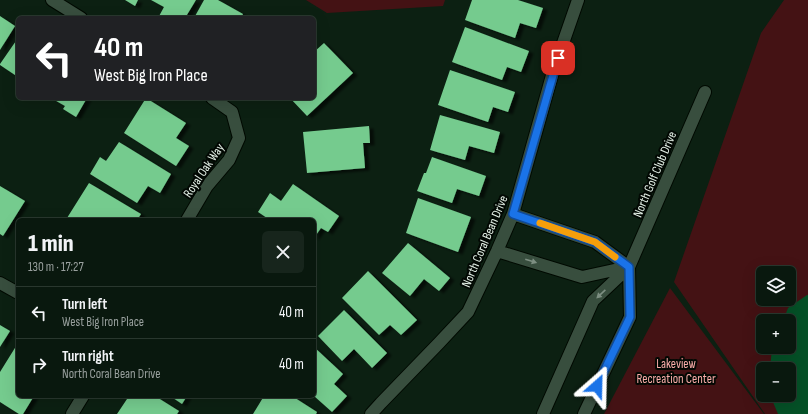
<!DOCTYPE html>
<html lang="en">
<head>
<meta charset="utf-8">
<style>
	:root { --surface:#09180e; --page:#17251c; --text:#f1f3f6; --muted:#99a09e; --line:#29372e }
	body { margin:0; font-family:"Sofia Sans Condensed",sans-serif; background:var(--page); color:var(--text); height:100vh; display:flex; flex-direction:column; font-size:15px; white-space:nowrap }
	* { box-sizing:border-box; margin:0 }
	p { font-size:13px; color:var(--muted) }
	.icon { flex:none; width:22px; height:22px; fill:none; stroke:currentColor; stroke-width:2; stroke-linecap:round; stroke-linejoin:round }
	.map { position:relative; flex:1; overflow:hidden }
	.side { position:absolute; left:16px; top:218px; width:300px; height:180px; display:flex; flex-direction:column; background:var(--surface); border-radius:6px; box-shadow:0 4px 16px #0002,0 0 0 1px var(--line) }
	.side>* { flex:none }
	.hud { position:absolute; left:16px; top:16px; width:300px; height:84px; border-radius:6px; box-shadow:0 4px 16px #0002,0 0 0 1px var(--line); background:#202124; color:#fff; overflow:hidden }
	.fabs { position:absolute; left:756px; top:266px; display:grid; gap:8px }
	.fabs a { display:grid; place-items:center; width:40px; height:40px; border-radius:6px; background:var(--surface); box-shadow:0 4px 16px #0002,0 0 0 1px var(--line); font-size:20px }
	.pin { position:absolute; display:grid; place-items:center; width:34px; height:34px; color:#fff; margin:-17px; border-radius:8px; box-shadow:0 2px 6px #0006 }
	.me { position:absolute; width:44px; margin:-22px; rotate:25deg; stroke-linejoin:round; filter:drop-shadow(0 0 3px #0008) }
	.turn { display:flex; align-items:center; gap:14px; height:84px; padding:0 12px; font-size:18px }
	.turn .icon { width:52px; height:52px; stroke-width:2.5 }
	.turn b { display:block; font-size:28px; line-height:34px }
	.round { display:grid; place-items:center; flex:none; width:42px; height:42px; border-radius:6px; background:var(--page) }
	.headline { display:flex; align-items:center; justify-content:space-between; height:68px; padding:0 12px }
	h1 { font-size:24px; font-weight:800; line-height:30px }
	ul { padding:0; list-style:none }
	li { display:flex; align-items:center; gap:12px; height:52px; padding:0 12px; border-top:1px solid var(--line) }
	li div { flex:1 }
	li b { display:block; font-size:15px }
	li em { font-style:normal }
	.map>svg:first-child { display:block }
	.green { fill:#441214; fill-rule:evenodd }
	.water { fill:#055127 }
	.building { fill:#75cb8e; filter:url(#shadow) }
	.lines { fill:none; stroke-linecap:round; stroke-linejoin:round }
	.street-casing { stroke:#000901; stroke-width:14 }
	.street { stroke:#384e3e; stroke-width:12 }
	.oneway { fill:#7d8f82 }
	.route-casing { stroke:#114b97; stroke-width:10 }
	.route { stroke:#1a73e8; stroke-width:7 }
	.slow { stroke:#f59e0b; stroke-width:7 }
	.labels { text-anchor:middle; stroke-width:4; stroke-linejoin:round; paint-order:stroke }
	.street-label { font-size:13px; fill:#e4f1e7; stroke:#020803 }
	.park-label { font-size:13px; fill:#f9aca9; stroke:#020803 }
</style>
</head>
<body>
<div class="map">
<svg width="808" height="414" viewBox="0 0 808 414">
	<defs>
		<filter id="shadow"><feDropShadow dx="4.5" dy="2.5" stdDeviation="1" flood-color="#0009"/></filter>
	</defs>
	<rect width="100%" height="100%" fill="#0c2012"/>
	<path class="green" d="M306,0H445L443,6L327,13Z
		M784,0H808V414H765L674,282L761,33ZM763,273H789V299H763ZM763,321H789V347H763ZM763,369H789V395H763Z
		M670,288L764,414H604Z"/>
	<path class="water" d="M807,295H808V414H778L770,395H789V369H770L772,348L773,347H789V321H783L788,308Z"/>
	<path class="building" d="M125,0H138L135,6Z
		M151,0H196L185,18H158L164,7Z
		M204,0H218L243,14L241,18H194Z
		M472,0H518L543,8L536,28L520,23L515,38L465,20Z
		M0,16L15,26L0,50Z
		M465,27L529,51L521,72L507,67L502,80L452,62Z
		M18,38V77L0,65V64Z
		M324,43L353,73L307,116L290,98H314V52Z
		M450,70L515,92L508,112L493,107L488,122L438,105Z
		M51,98H87L76,117L63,109L65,106Z
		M146,98L186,123L176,138L189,146L176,166L124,133Z
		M440,115L500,132L494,153L469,146L465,160L430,150Z
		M369,126L370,143H363L365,168L307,173L303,132Z
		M119,142L171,174L160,193L148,186L137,203L90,174L100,157L106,161Z
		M432,157L486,176L479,196L457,189L452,203L417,191L424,173H426Z
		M89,183L141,214L137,220H70L67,218Z
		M293,184L339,216L328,232L321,228L314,238V220H270L258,212L270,193L281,201Z
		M0,186L25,201L3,236L0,234Z
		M418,198L471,217L458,252L406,233Z
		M408,243L450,278L439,291L424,279L410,296L382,273Z
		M368,271L417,320L401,335L390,325L379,335L342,298Z
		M344,310L387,353L372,368L354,349L342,361L318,336Z
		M0,325L10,331L0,347Z
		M18,343V396H34L23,414H19L0,402V372Z
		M314,347L343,374L334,384L347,396L332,412L314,396Z
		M129,396H155L179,411L177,414H117Z
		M170,396H187L182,404Z
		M264,396H292L317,412L316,414H253Z"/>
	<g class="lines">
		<g class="street-casing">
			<path id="street" d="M52,0L81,18
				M513,214L595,242L629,267
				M187,220L207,186L229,160L239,138L232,112L212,98
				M497,251L582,277L628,267
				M0,283L18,293
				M72,414L83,396
				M371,414L381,403L439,343L468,312L497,251L513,214L553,72L578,0
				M543,414L593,301L629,267
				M584,414L630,317L629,267L705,92"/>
		</g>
		<use href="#street" class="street"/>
	</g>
	<defs><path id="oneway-solid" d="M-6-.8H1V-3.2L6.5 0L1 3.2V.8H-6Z"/></defs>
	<g class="oneway">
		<use href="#oneway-solid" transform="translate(531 261) rotate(17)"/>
		<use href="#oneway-solid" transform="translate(601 294) rotate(137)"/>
	</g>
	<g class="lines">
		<g class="route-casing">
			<path id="route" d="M558,58L513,214L595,242L629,267L630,317L597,386"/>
		</g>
		<use href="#route" class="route"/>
		<path class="slow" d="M540,223L595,242L615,257"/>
	</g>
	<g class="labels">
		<g class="street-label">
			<text transform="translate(203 170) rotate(-56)" y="5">Royal Oak Way</text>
			<text transform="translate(654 174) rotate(-67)" y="5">North Golf Club Drive</text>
			<text transform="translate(484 241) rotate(-67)" y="5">North Coral Bean Drive</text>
		</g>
		<g class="park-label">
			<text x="676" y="368">Lakeview<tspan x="676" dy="15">Recreation Center</tspan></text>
		</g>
	</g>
</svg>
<div class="fabs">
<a><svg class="icon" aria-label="layers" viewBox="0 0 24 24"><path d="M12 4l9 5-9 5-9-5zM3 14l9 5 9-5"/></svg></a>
<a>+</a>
<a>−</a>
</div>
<div class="pin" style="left:558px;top:58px;background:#d93025"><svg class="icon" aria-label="arrive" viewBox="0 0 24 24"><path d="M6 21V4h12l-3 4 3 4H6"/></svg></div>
<svg class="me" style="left:597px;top:386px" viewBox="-20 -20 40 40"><path d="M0-17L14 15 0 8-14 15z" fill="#1a73e8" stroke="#fff" stroke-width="4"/></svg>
<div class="hud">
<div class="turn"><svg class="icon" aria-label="left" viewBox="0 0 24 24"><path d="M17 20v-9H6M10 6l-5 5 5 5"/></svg><div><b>40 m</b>West Big Iron Place</div></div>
</div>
<section class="side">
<div class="headline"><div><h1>1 min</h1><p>130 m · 17:27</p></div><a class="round"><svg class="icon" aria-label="close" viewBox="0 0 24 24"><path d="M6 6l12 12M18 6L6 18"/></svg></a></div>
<ul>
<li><svg class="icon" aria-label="left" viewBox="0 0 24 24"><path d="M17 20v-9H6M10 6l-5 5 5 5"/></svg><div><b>Turn left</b><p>West Big Iron Place</p></div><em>40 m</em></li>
<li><svg class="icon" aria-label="right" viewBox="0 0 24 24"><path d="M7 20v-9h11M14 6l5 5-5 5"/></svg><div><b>Turn right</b><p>North Coral Bean Drive</p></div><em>40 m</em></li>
</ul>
</section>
</div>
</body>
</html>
